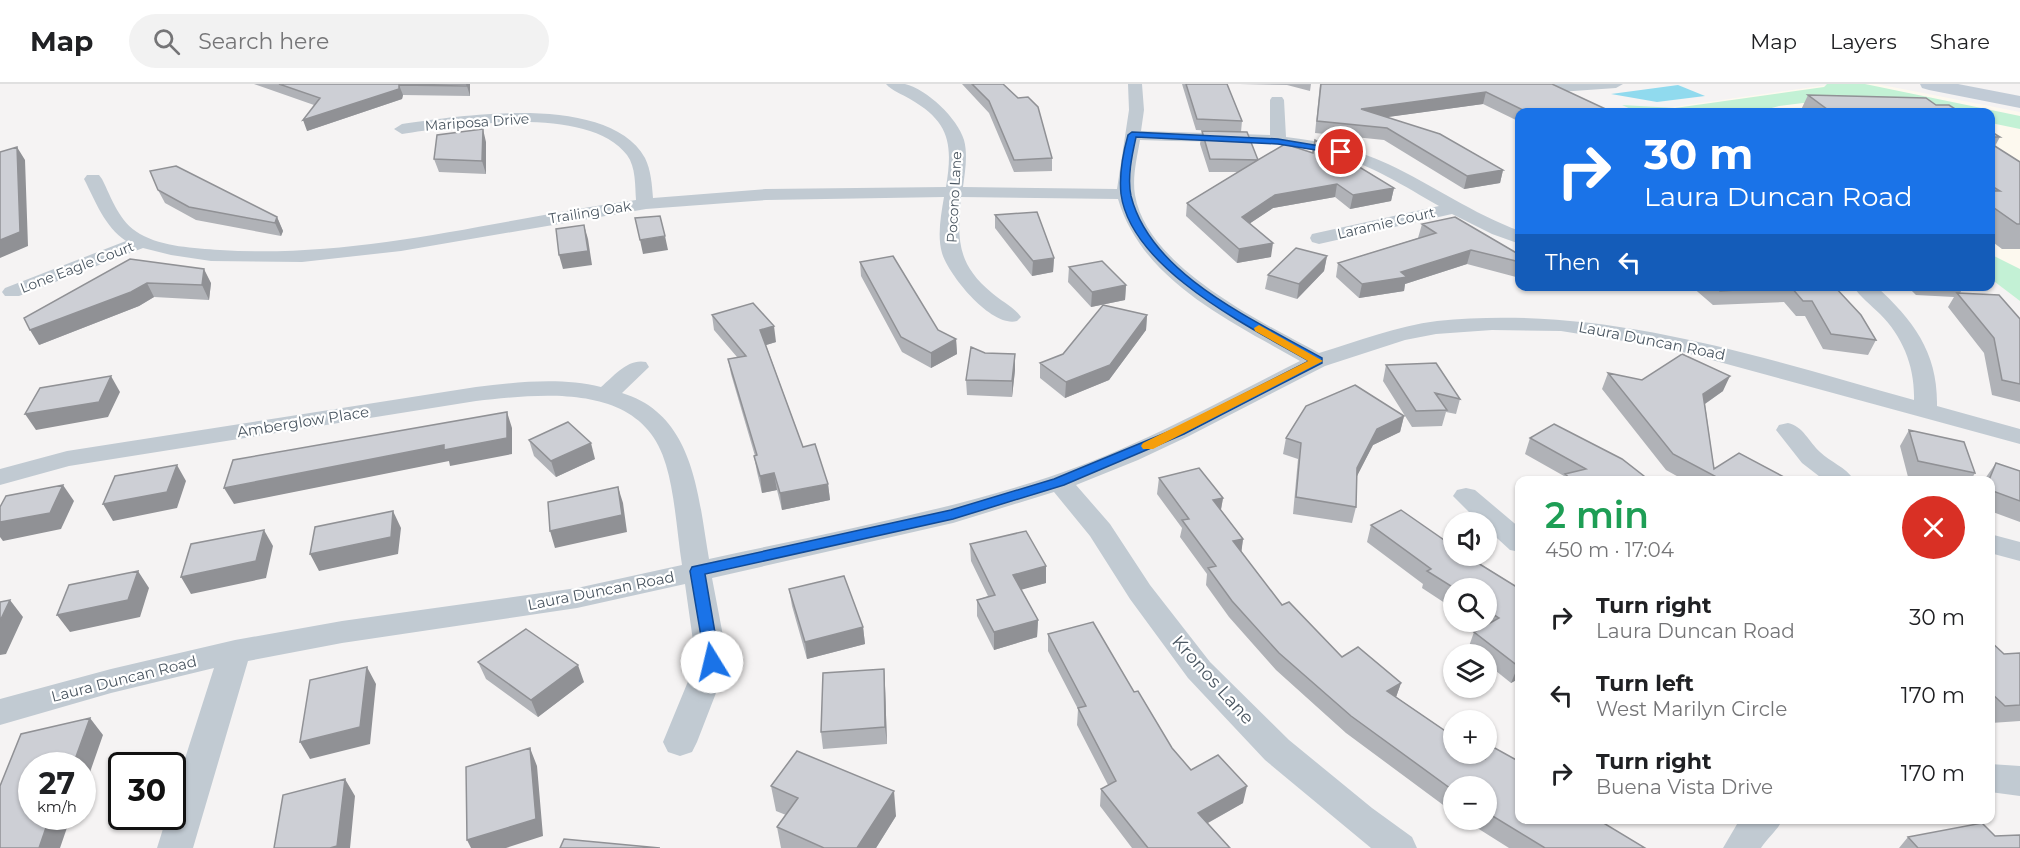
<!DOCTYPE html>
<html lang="en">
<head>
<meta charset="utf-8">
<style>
	:root { --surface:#fff; --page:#f2f2f2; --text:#202124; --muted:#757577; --line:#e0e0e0 }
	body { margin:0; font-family:Montserrat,sans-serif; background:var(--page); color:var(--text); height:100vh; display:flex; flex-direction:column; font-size:22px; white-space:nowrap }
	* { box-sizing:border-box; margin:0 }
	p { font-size:20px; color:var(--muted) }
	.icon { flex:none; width:33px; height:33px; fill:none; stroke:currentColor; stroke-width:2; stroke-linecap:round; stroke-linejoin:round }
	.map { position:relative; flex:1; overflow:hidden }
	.details { position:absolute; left:1515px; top:392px; width:480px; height:348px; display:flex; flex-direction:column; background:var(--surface); border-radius:12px; box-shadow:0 2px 4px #0004 }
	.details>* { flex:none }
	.top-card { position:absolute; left:1515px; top:24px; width:480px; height:183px; border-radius:12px; box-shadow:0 2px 4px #0004; background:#1a73e8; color:#fff; overflow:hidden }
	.tools { position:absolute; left:1443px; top:428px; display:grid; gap:12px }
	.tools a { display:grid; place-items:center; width:54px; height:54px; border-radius:50%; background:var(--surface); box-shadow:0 2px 4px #0004; font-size:30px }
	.speed { position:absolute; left:18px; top:668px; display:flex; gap:12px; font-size:30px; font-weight:700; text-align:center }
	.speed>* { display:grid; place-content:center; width:78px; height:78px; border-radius:50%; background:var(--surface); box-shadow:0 2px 4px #0004; line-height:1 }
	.speed small { font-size:15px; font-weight:400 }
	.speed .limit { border:3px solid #111; border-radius:9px; background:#fff; color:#111 }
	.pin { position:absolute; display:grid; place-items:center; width:51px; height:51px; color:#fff; margin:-26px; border:3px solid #fff; border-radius:50%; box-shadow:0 2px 6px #0007 }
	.me { position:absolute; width:66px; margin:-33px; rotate:351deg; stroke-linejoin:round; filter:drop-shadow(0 0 4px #0008) }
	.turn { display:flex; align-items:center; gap:21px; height:126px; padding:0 30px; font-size:27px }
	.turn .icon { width:78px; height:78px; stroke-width:2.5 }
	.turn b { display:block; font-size:42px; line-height:51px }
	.then { display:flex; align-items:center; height:57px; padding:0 30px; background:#0003; gap:12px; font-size:22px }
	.round { display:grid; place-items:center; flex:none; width:63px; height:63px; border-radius:32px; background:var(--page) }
	.head { display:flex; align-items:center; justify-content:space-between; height:102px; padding:0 30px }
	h1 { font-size:36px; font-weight:600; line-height:45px; color:#1e9e55 }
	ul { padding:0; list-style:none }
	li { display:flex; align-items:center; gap:18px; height:78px; padding:0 30px }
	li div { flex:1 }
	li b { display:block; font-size:22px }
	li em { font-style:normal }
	header { display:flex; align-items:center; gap:36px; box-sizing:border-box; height:84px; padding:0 30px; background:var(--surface); border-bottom:2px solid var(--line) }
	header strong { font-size:28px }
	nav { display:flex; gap:33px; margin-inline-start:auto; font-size:21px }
	.search { width:420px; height:54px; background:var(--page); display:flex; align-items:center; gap:15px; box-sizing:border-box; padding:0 21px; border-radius:33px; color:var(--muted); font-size:22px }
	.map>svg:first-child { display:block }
	.commercial { fill:#fdf9ef }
	.green { fill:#c3f1d5 }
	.water { fill:#90daee }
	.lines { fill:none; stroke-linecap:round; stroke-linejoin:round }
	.street { fill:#c1cad2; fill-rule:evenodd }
	.secondary { fill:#c1cbd6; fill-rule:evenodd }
	.wall { fill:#b0b2b7 }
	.shaded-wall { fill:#909195 }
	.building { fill:#cdcfd5; stroke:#909195; stroke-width:1.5 }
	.route { fill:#1a73e8; stroke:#114b97; stroke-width:1.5 }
	.slow { fill:#f59e0b }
	.labels { text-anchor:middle; stroke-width:4.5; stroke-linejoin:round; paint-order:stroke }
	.far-street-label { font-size:14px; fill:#4a5661; stroke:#fff }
	.street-label { font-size:15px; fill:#4a5661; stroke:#fff }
	.near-street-label { font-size:18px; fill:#4a5661; stroke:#fff }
</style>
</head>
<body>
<header>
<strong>Map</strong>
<div class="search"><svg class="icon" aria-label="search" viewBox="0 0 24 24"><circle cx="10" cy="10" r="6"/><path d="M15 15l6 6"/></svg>Search here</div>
<nav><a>Map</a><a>Layers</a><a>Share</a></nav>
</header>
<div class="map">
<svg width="2020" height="764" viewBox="0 0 2020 764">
	<rect width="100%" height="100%" fill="#f5f3f3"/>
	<path class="commercial" d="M1834,0H1877L2020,28V217L1991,195L1990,28H1636Z"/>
	<path class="green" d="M1827,0H1865L2020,32V45L1991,39L1990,28H1938L1888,20L1803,19L1779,22L1757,28H1637L1622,21L1675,24L1824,3Z
		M1990,170L2020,185V217L1991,195Z"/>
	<path class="water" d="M1678,1L1705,12L1657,18L1611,10Z"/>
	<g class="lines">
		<path class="street" d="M886,0C892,0 899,0 905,0C927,5 958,35 964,56C968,71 965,88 963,103L1117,105L1129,26L1128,0H1142L1144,26L1141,47L1270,51V16L1272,13H1282L1284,16L1286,53C1321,57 1356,65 1388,80C1433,101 1473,130 1520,147V160L1492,150L1452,130L1319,160L1312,158L1310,154L1312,150L1439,122C1404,102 1370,80 1331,70C1271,54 1202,59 1140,56C1137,74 1132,93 1135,111C1147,183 1262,238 1319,269C1358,257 1397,242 1437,237C1603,220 1756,272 1914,316C1915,283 1903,253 1880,230C1871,221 1860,213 1853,202H1876C1914,237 1938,269 1937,322L2020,345V360L1668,264L1561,247L1492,246L1436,250L1405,256L1325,282L1189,352L1138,376L1076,401L1110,440L1150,501L1210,578L1289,656L1372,724L1412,753L1417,764H1371L1265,676L1188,594L1130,515L1090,452L1054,408L953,439L712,494L728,578L697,658L692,668L680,672L668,668L663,658L696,578L685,500L577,524L342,559L248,577L193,764H157L167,732H172V715L214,584L111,609L0,641V615L111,585L235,556L342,537L577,504L682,481C677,449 675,411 666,381C643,297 542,310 476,317L69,382L0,401V385L67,367L476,303C517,298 561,293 601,303C614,292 628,274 646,278L649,283L622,309C695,331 698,412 709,475C823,450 938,429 1049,393C1136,364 1218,318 1300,277C1232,238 1142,197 1118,115L961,113C957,156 957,180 992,209C1001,217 1014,223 1021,233L1017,237C992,244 949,192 942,169C937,152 941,131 944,113L766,116L646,125L401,167L302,178L211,177L171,171L143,164L19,212H5L2,208L5,204L126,157C104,142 96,118 84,95L87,91H99L102,95C112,115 119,138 140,150C163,163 194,164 220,166C361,175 498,135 636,116C635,102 636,83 627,71C588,20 457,41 402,50L394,45L402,40C462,31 609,9 645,74C651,86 652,101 653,114L766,105L946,103C953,60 950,38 910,15C902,10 892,7 886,0Z
			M1479,0H1623L1616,4L1559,8L1486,4Z
			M1788,339C1803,342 1809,358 1820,368C1830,378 1846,383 1854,396H1824L1802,379L1776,346L1779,341Z
			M1466,404L1475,406L1520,444V468L1510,466L1486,444V438H1479L1453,412L1457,406Z
			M1990,450L2020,458V477L1990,469Z
			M1990,680L2020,682V712L1990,708Z
			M1740,735H1783C1777,747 1768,753 1761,764H1723Z"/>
		<path class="secondary" d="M1920,0H1958L2020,12V24L1929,6L1922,4Z"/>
	</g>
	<path class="wall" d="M254,0H470V12L403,11L402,15L307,47L314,21Z
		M962,0H1003L1052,74V87L1014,88L989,29Z
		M1182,0H1227L1242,37L1241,48L1196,46Z
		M1240,0H1311L1310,7L1287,1Z
		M1320,0H1552L1612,28H1520V38L1483,20L1387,33L1503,86L1500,99L1464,105L1384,56L1315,49Z
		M1808,11L1936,21L1960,28H1800Z
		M1202,47L1258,76L1312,69L1315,56L1394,104L1391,117L1350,125L1335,113L1273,124L1250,139L1271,173L1237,179L1186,132L1187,119L1238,88H1209L1200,60Z
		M1990,47L2000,53L1995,62L2020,78V165H2002L1990,156Z
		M486,58V90L439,88L434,75Z
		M158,106L277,133L283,147L281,152L196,136L165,119Z
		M995,131L1054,174L1053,188L1032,192L995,144Z
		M1422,140L1520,171V182L1516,193L1467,180L1405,200L1404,207L1359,214L1336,193L1338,179L1418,154Z
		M1327,172L1324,187L1297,215L1265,205L1268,191Z
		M130,175L211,199L209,216L154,213L139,222L39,261Z
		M860,178L938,246L956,255L957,270L931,284L902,268L861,192Z
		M1069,183L1126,201L1125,216L1091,223L1068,198Z
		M1691,202H1834L1876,256L1868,271L1823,265L1805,232H1796L1784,218L1713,221Z
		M1907,202H1964L1960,209L2020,235V318L1992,311L1984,269L1948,223L1954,213L1916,211Z
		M712,231L776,258L766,261L803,363L828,400L830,416L782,426L777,406L762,409L757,388L754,372H755L731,290L728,275L737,273L714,246Z
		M1147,231L1146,246L1109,296L1065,314L1040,294V279L1063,270Z
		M985,269L1015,270V286L1012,313L967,311L966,296Z
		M1386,281L1460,315L1456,330L1446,328L1442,342L1412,343L1383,297Z
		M1608,289L1642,296L1723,307L1705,320L1714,385L1784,393L1783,396H1684L1666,386L1602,305Z
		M1404,332L1400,348L1373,361L1356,393V423L1352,439L1293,430L1298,375L1283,370L1286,354Z
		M1909,346L1975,389L1971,396H1923L1908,393L1900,362Z
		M1530,354L1649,396H1563L1564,392L1525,370Z
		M529,356L595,375L556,393L534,372Z
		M1996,379L2020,387V438L1990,427V396H1984Z
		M1199,384L1223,414L1221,426L1243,455L1241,468L1282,521L1289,518L1342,573L1358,563L1401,599L1396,613L1454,653V669H1477L1485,675L1493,663L1520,678V735H1597L1645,764H1509L1463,735H1486V702H1454V729L1346,649L1276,586L1229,533L1206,501L1207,490L1180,453L1182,444L1157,410L1159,394Z
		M1371,441L1454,463L1520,505V594L1511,599L1486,579V570H1475L1468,565L1474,548L1481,543L1472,537H1486V504H1454V525L1422,504L1423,500L1367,458Z
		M970,460L1046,482V499L1021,505L1038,536L1037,553L994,566L977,532V516L988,512L971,477Z
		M789,505L863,543L865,560L807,575L792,522Z
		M1048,550L1134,608L1172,664L1191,686L1243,719L1208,739L1230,764H1132L1100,722L1101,705L1108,701L1077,641L1078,625L1048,567Z
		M1990,557L2004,570L2020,569V637L1991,639Z
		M478,578L584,598L538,633L486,595Z
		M884,585L885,602L887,660L823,665L821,648Z
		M771,702L896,732L876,764H781L777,743L786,731L776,727Z
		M1995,752L2020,764H1899L1908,753Z"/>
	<path class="shaded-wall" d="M467,0H470V12L467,2Z
		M399,1L403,11L402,15L307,47L303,36Z
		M1486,8L1483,20L1359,37L1361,25Z
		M483,45L486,58V90L482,77Z
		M17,63L25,76L28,162L0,174V156Z
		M1503,86L1500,99L1464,105L1467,92Z
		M1337,100L1335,113L1273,124L1240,146L1242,133L1275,111Z
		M1394,104L1391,117L1350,125L1353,111Z
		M277,133L283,147L281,152L275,139Z
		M584,141L588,155L592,181L563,185L559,171Z
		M665,152L668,166L643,170L640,156Z
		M1273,159L1271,173L1237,179L1239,165Z
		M1471,166L1467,180L1405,200L1404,207L1359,214L1362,200Z
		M1327,172L1324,187L1297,215L1299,200Z
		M1054,174L1053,188L1032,192L1033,177Z
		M204,185L211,199L209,216L202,201Z
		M147,199L154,213L139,222L39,261L30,246Z
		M1126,201L1125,216L1091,223L1092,208Z
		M1147,231L1146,246L1109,296L1065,314L1066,298Z
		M774,242L776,258L763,262L760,246Z
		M956,255L957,270L931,284V269Z
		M1015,270V286L1012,313V297Z
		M111,292L120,308L108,333L36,346L25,330Z
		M1730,292L1723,307L1696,326L1703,310Z
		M507,328L512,344V370L450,382L449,377L234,420L224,404Z
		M1404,332L1400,348L1373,361L1353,400L1357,384L1377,345Z
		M591,359L595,375L556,393L551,377Z
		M177,381L186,397L177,424L113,437L103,420Z
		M774,389L777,406L762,409L760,392Z
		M828,400L830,416L782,426L780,409Z
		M63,401L74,417L61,445L3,457L0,453V438Z
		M618,403L623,419L627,448L555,464L550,447Z
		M1223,414L1220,430L1213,416Z
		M393,427L401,444L398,470L319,487L310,470Z
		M264,446L273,462L266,494L191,510L181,493Z
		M1243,455L1241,471L1233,457Z
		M1046,482V499L1013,508V491Z
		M138,487L149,504L140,533L70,548L57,531Z
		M10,516L23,533L6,570L0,571V537Z
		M1038,536L1037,553L994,566V548Z
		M863,543L865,560L807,575L805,558Z
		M578,581L584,598L538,633L531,616Z
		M1520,581V594L1511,599L1518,582Z
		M367,583L376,600L370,660L310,675L300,658Z
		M884,585L885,602L887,660L885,643Z
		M1401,599L1395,616L1387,607Z
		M90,634L103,651L82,711V681H73Z
		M530,664L537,682L543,752L506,764H471L467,756Z
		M345,695L355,712L350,764H330Z
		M1247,702L1243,719L1195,746L1198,729Z
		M894,707L896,732L876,764H857Z
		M50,732H71L60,764H39Z"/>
	<path class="building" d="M279,0H467V2L399,1V5L303,36L320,14Z
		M972,0H1003L1018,14L1028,13L1038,23L1052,74L1014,76L989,17Z
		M1186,0H1227L1242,37L1197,35Z
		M1321,0H1552L1612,28H1525V27L1486,8L1361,25L1440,50L1503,86L1467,92L1387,44L1317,37Z
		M1808,11L1926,14L1936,21H1949L1960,28H1831Z
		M483,45L482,77L434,75L437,51Z
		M1202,47L1247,48L1258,76L1285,60L1313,69L1315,56L1394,104L1353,111L1337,100L1275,111L1242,133L1273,159L1239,165L1187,119L1258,76L1210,75Z
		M1990,47L2000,53H1990Z
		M1990,59L2020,78V140H2017L1990,121V107H2000L1990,101Z
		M17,63L20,148L0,156V68Z
		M176,82L277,133L275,139L189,123L158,106L150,87Z
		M1037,128L1054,174L1033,177L995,131Z
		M660,132L665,152L640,156L635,134Z
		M1455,133L1520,171V178L1471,166L1401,188L1407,193L1362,200L1338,179L1436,149L1422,140Z
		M584,141L588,167L559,171L556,145Z
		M1296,164L1327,172L1299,200L1268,191Z
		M893,172L938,246L956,255L931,269L901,253L860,178Z
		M130,175L204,185L202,201L147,199L131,208L30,246L24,234Z
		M1102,177L1126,201L1092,208L1069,183Z
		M1715,202H1834L1861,231L1876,256L1831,250L1812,217H1803L1791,203L1720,207Z
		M1957,209L1999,211L2020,235V300L2002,296L1994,254Z
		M753,219L774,242L760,246L803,363L815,360L828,400L780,409L774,389L760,392L754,372L757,371L728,275L746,272L712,231Z
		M1103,221L1147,231L1110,281L1066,298L1040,279L1063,270Z
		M971,263L985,269L1015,270L1012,297L966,296Z
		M1682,270L1730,292L1703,310L1714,385L1739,369L1784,393L1781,395L1783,396H1722L1673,370L1608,289L1642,296Z
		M1436,279L1460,315L1435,309L1447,326L1416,327L1386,281Z
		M111,292L99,318L25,330L40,304Z
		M1355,301L1404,332L1377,345L1357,384L1356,423L1296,413L1301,359L1286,354L1306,322Z
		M507,328V354L444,366V361L224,404L233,376Z
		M568,338L591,359L551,377L529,356Z
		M1554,340L1622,375L1649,396H1572L1565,390L1586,385L1530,354Z
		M1909,346L1964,358L1975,389L1918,377Z
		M1996,379L2020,387V417L1990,406V396H1989Z
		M177,381L167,408L103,420L115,392Z
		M1199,384L1223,414L1213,416L1243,455L1233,457L1282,521L1289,518L1342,573L1358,563L1401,599L1387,607L1454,653V669H1477L1485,675L1493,663L1520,678V735H1597L1645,764H1545L1486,728V702H1454V707L1351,632L1279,569L1232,517L1208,484L1216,482L1182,436L1189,435L1159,394Z
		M63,401L50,429L0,438V423L6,412Z
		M618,403L622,431L550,447L548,418Z
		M1401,426L1454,463V471H1465L1520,505V581L1518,582L1474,548L1499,534L1486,526V504H1454L1427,487L1431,485L1371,441Z
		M393,427L391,453L310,470L315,443Z
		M264,446L256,477L181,493L191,460Z
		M1026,447L1046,482L1013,491L1038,536L994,548L977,516L995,511L970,460Z
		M138,487L128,516L57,531L69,501Z
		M844,492L863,543L805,558L789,505Z
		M10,516L0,537V518Z
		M1093,538L1134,608L1138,607L1172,664L1191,686L1218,671L1247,702L1198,729L1230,764H1148L1101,705L1116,697L1078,624L1086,622L1048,550Z
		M526,545L578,581L531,616L478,578Z
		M1990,557L2004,570L2020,569V621L2005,622L1990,608Z
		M367,583L360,643L300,658L310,596Z
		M884,585L885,643L821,648L823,589Z
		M90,634L73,681H32V732H50L39,764H0V702L21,650Z
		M530,664L536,735L467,756L466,683Z
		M797,667L894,707L857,764H824L777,743L798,714L771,702Z
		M345,695L337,762L330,764H274L283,711Z
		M1982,739L1995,752L2020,751V764H1918L1908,753Z
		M564,755L660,764H560Z"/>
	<path class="route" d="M1132,48L1278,55L1344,66L1346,68L1341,70L1278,60L1136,53C1132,71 1127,94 1131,112C1151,192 1257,237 1322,274V279L1184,350L1064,401L953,435L705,490L720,578L718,582L712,584L706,582L690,487L692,483L951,426L1054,395L1175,345L1309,277C1250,243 1131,185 1121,110C1119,90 1123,69 1128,51Z"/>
	<path class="slow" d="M1259,241L1323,277L1153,365H1143L1141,362L1143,359L1308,277L1255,247L1254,244Z"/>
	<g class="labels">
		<g class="far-street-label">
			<text transform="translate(477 38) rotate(-4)" y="5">Mariposa Drive</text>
			<text transform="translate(954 113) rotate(-87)" y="5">Pocono Lane</text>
			<text transform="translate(590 128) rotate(-9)" y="5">Trailing Oak</text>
			<text transform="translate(1386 139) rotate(-13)" y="5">Laramie Court</text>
			<text transform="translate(77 183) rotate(-21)" y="5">Lone Eagle Court</text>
		</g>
		<g class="street-label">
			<text transform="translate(1652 257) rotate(11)" y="5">Laura Duncan Road</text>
			<text transform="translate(303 338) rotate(-9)" y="5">Amberglow Place</text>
			<text transform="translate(601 507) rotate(-11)" y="5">Laura Duncan Road</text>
			<text transform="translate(124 595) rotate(-14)" y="5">Laura Duncan Road</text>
		</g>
		<g class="near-street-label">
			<text transform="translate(1213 596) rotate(48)" y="6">Kronos Lane</text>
		</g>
	</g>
</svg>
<div class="tools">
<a><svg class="icon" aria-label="sound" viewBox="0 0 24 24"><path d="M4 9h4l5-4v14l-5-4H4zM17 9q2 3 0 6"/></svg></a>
<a><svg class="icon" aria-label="search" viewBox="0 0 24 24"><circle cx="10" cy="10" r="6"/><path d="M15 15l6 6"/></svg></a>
<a><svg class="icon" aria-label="layers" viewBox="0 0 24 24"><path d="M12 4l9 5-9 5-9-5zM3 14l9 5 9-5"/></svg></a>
<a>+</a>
<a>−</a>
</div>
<div class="speed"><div>27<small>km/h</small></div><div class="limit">30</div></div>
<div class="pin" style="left:1341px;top:68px;background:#d93025"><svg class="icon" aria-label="arrive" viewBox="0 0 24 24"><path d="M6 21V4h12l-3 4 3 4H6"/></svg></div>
<svg class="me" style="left:712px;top:578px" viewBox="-20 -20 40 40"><circle r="19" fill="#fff"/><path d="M0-13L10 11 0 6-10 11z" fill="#1a73e8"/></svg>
<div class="top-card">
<div class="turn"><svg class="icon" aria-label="right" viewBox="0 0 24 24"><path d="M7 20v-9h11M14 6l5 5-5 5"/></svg><div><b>30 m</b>Laura Duncan Road</div></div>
<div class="then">Then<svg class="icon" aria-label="left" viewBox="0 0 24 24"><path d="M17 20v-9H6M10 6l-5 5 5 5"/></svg></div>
</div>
<section class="details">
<div class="head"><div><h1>2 min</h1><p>450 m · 17:04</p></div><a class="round" style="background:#d93025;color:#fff"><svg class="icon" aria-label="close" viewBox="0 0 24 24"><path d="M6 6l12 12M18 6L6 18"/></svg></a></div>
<ul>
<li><svg class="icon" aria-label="right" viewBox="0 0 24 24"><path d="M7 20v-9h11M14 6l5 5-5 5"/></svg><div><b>Turn right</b><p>Laura Duncan Road</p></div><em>30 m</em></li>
<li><svg class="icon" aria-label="left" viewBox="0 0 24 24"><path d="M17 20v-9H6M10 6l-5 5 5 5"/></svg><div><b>Turn left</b><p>West Marilyn Circle</p></div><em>170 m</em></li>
<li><svg class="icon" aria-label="right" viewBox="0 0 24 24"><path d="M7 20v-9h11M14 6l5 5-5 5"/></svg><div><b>Turn right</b><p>Buena Vista Drive</p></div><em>170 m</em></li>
</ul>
</section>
</div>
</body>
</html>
